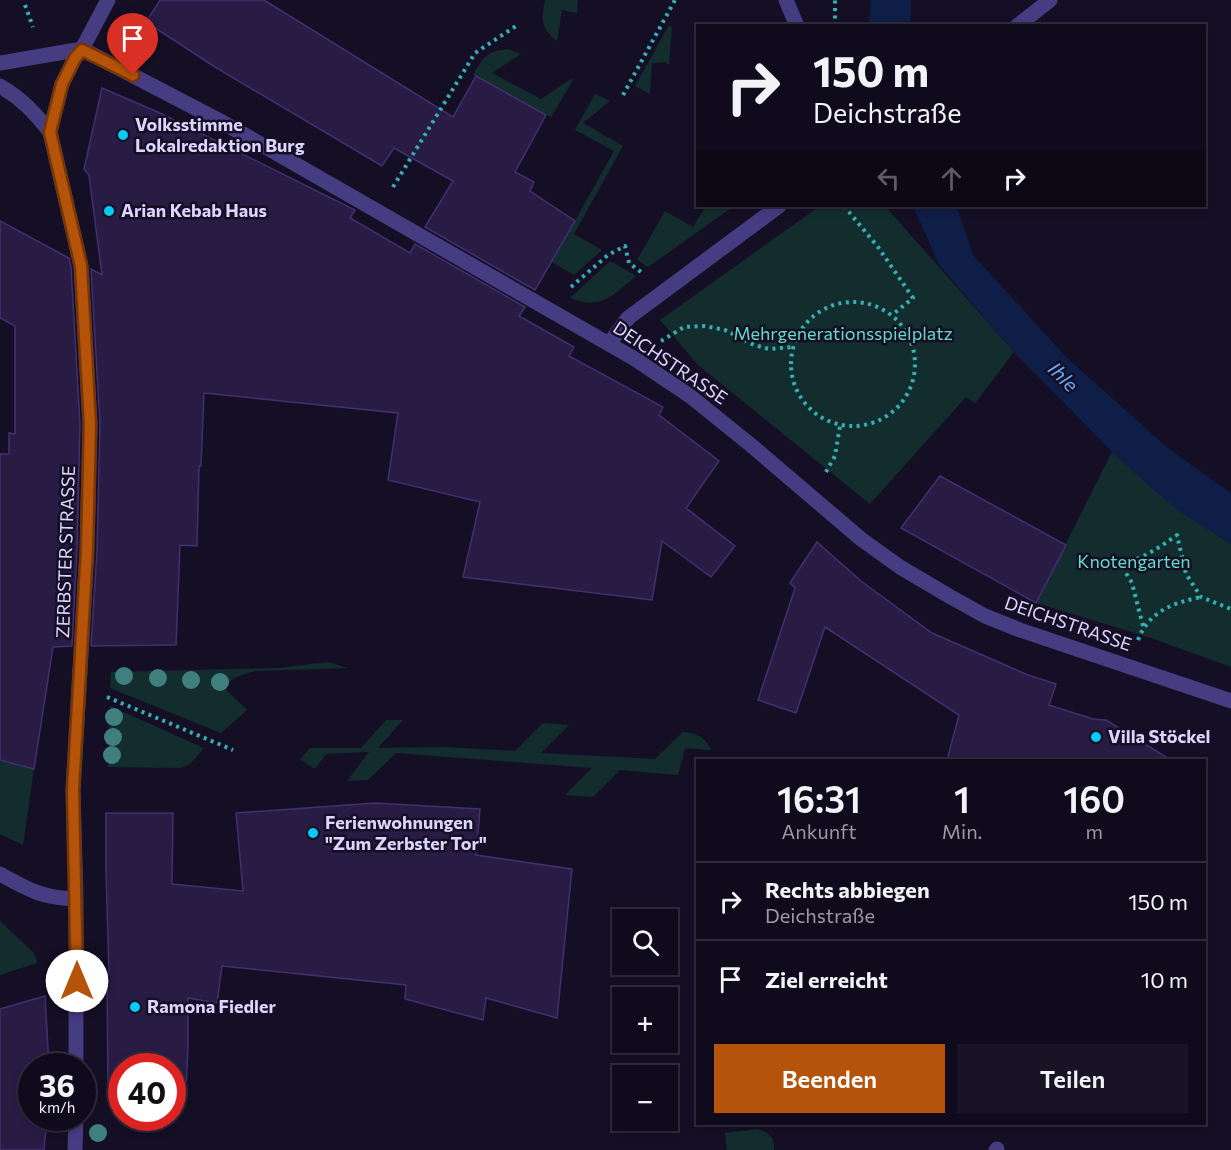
<!DOCTYPE html>
<html lang="de">
<head>
<meta charset="utf-8">
<style>
	:root { --surface:#100b1c; --page:#191425; --text:#f1f3f6; --muted:#9c9ba3; --line:#302b3b; --accent:#b45309 }
	body { margin:0; font-family:Commissioner,sans-serif; background:var(--page); color:var(--text); height:100vh; display:flex; flex-direction:column; font-size:22px; white-space:nowrap }
	* { box-sizing:border-box; margin:0 }
	p { font-size:20px; color:var(--muted) }
	.icon { flex:none; width:33px; height:33px; fill:none; stroke:currentColor; stroke-width:2; stroke-linecap:round; stroke-linejoin:round }
	.map { position:relative; flex:1; overflow:hidden }
	.sheet { position:absolute; left:696px; top:759px; width:510px; height:366px; display:flex; flex-direction:column; background:var(--surface); border-radius:0px; box-shadow:0 3px 9px #0003,0 0 0 2px var(--line) }
	.sheet>* { flex:none }
	.guide { position:absolute; left:696px; top:24px; width:510px; height:183px; border-radius:0px; box-shadow:0 3px 9px #0003,0 0 0 2px var(--line); background:#100b1c; color:var(--text); overflow:hidden }
	.controls { position:absolute; left:612px; top:909px; display:grid; gap:12px }
	.controls a { display:grid; place-items:center; width:66px; height:66px; border-radius:0px; background:var(--surface); box-shadow:0 3px 9px #0003,0 0 0 2px var(--line); font-size:30px }
	.speed { position:absolute; left:18px; top:1053px; display:flex; gap:12px; font-size:30px; font-weight:700; text-align:center }
	.speed>* { display:grid; place-content:center; width:78px; height:78px; border-radius:50%; background:var(--surface); box-shadow:0 3px 9px #0003,0 0 0 2px var(--line); line-height:1 }
	.speed small { font-size:15px; font-weight:400 }
	.speed .limit { border:9px solid #d22; background:#fff; color:#111 }
	.pin { position:absolute; display:grid; place-items:center; width:51px; height:51px; color:#fff; margin:-62px -26px; border-radius:50% 50% 50% 0; rotate:-45deg; box-shadow:0 0 6px #0007 }
	.pin .icon { rotate:45deg }
	.me { position:absolute; width:66px; margin:-33px; rotate:0deg; stroke-linejoin:round; filter:drop-shadow(0 0 4px #0008) }
	.turn { display:flex; align-items:center; gap:21px; height:126px; padding:0 18px; font-size:27px }
	.turn .icon { width:78px; height:78px; stroke-width:2.5 }
	.turn b { display:block; font-size:42px; line-height:51px }
	.lanes { display:flex; align-items:center; height:57px; padding:0 18px; background:#0003; justify-content:center; gap:30px; direction:ltr }
	.lanes .off { opacity:.35 }
	.eta { display:flex; justify-content:space-evenly; align-items:center; height:102px; text-align:center }
	.eta b { font-size:36px; font-weight:600; line-height:42px }
	.cta { display:flex; gap:12px; margin-top:auto; padding:12px 18px }
	.cta a { flex:1; height:69px; border-radius:0px; background:var(--accent); color:#fff; font-size:24px; font-weight:600; line-height:69px; text-align:center }
	.cta a+a { background:var(--page); color:var(--text) }
	ul { padding:0; list-style:none }
	li { display:flex; align-items:center; gap:18px; height:78px; padding:0 18px; border-top:2px solid var(--line) }
	li div { flex:1 }
	li b { display:block; font-size:22px }
	li em { font-style:normal }
	.map>svg:first-child { display:block }
	.green { fill:#132d2f }
	.water { fill:#0e1e46 }
	.building { fill:#281c45; stroke:#412f71; stroke-width:1.5 }
	.lines { fill:none; stroke-linecap:round; stroke-linejoin:round }
	.path { stroke:#33b1b4; stroke-width:4; stroke-dasharray:3 4.5; stroke-linecap:butt }
	.service { stroke:#453c82; stroke-width:15 }
	.minor { stroke:#453c82; stroke-width:15 }
	.tertiary { stroke:#453c82; stroke-width:15 }
	.tree { fill:#3f807f }
	.route-casing { stroke:#753606; stroke-width:15 }
	.route { stroke:#b45309; stroke-width:10 }
	.poi-dot { fill:#07cbf7; stroke:#150f25; stroke-width:2 }
	.labels { text-anchor:middle; stroke-width:5; stroke-linejoin:round; paint-order:stroke }
	.poi-label { font-size:18px; font-weight:bold; fill:#ddd5fe; stroke:#150f25; text-anchor:start }
	.park-label { font-size:18px; fill:#62dcc8; stroke:#150f25 }
	.street-label { font-size:18px; fill:#ddd5fe; stroke:#150f25 }
	.water-label { font-size:20px; font-style:italic; fill:#66a9fa; stroke:#150f25 }
</style>
</head>
<body>
<div class="map">
<svg width="1231" height="1150" viewBox="0 0 1231 1150">
	<rect width="100%" height="100%" fill="#150f25"/>
	<path class="green" d="M545,0H578L577,13L562,10L557,41C541,28 541,20 545,0Z
		M669,25L672,27L669,65L665,62L652,63L650,94L635,86Z
		M508,49L521,54L492,73L541,99L571,79L573,80L551,117L473,75C483,58 486,51 508,49Z
		M595,94L610,101L583,123L623,146L574,234L602,250L574,275L552,262L614,151L575,130Z
		M706,206H734L648,267L637,260L665,211L693,227Z
		M820,206H885L1014,352L975,403L966,397L870,504L698,365L660,320Z
		M610,261L636,276C612,296 602,310 570,298Z
		M1112,452L1179,510L1231,544V667L1151,638L1036,603Z
		M328,662L348,668L255,671L236,677L223,687L247,710L221,733L110,688L111,672L280,668Z
		M110,706L204,748L191,763L181,768L108,767Z
		M386,720H403L378,748L444,747L515,751L543,723L569,725L541,753L655,759L683,732C697,733 705,737 711,750L685,748L678,775L620,770L593,797L565,795L592,768L396,753L368,780L347,781L369,752L326,754L315,769L300,759L310,748H361Z
		M0,760L34,769L23,845L0,834Z
		M0,921L34,953L37,963L0,975Z
		M758,1129C769,1133 775,1138 774,1150H727L725,1133Z"/>
	<path class="water" d="M871,0H911L910,25H869Z
		M913,206H956L974,256L1067,358L1169,449L1231,493V544L1179,511L1148,485L1112,452L1014,352L939,265Z"/>
	<path class="building" d="M160,0H264L453,117L476,76L546,115L515,172L534,182L530,191L575,221L535,290L425,227L453,181L394,148L382,166L215,67L146,22Z
		M102,88L160,113L355,210L350,218L410,253L415,244L525,307L519,316L574,347L569,356L663,407L659,415L719,461L686,508L735,546L711,577L662,541L652,600L463,577L480,502L388,480L398,413L204,393L201,466H199L197,546L180,545L176,645L91,646L97,550L100,424L91,269L102,275L89,175L84,169Z
		M0,221L69,258L71,267L80,424L77,550L72,646L53,647L34,769L0,760V454H9V433L15,434V326L0,318Z
		M940,476L1066,545L1036,603L901,528Z
		M817,542L861,581L932,633L1028,675L1056,684L1049,705L1093,719L1106,720L1171,760H947L959,715L825,627L796,713L758,700L795,588L790,583Z
		M375,803L480,809L476,855L572,869L557,1018L486,998L483,1020L405,999L406,985L222,966L217,1003L188,998V1048L186,1090H172V1066H122V1091L108,1092L107,973H109L106,872V813H173L172,884L243,891L236,813Z
		M45,996L49,1066H32V1118H47L44,1150H0V1009Z"/>
	<g class="lines">
		<path class="path" d="M25,5L33,27
			M835,26V0
			M623,95L675,0
			M393,187L475,53L516,26
			M844,206L878,247L913,298L892,315
			M571,287L608,255L625,246L629,263L641,272
			M791 364a62 62 0 1 1 124 0a62 62 0 1 1-124 0Z
			M661,341L684,327L705,326L725,330L754,345L769,349L792,347
			M826,472L835,456L840,426
			M1143,626L1132,583L1121,565C1143,558 1159,548 1177,535L1186,574L1201,597L1231,609
			M1138,640C1149,611 1173,603 1201,597
			M107,697L233,750"/>
		<path class="service" d="M786,0L797,26
			M996,1150L997,1149"/>
		<path class="minor" d="M1017,26L1050,0
			M82,49L222,122L635,359L690,396L752,446L861,539L900,567L949,596L985,616L1020,630L1231,701
			M609,344L628,318L779,206"/>
		<path class="tertiary" d="M0,63L82,49
			M0,86C21,98 35,113 50,132
			M0,874C29,890 42,898 76,899
			M76,1066V899L73,790L87,550L90,424L81,266L50,132L62,84L75,58L82,49L108,0
			M75,1150L76,1118"/>
	</g>
	<g class="tree">
		<circle cx="124" cy="676" r="9"/>
		<circle cx="158" cy="678" r="9"/>
		<circle cx="191" cy="680" r="9"/>
		<circle cx="220" cy="682" r="9"/>
		<circle cx="114" cy="717" r="9"/>
		<circle cx="113" cy="737" r="9"/>
		<circle cx="112" cy="755" r="9"/>
		<circle cx="98" cy="1133" r="9"/>
	</g>
	<g class="lines">
		<g class="route-casing">
			<path id="route" d="M77,981L73,790L87,549L90,424L81,266L50,132L62,84L75,58L82,50L133,75"/>
		</g>
		<use href="#route" class="route"/>
	</g>
	<g class="poi-dot">
		<circle cx="123" cy="135" r="6"/>
		<circle cx="109" cy="211" r="6"/>
		<circle cx="1096" cy="737" r="6"/>
		<circle cx="313" cy="833" r="6"/>
		<circle cx="135" cy="1007" r="6"/>
	</g>
	<g class="labels">
		<g class="poi-label">
			<text x="135" y="131">Volksstimme<tspan x="135" dy="21">Lokalredaktion Burg</tspan></text>
			<text x="121" y="217">Arian Kebab Haus</text>
			<text x="1108" y="743">Villa Stöckel</text>
			<text x="325" y="829">Ferienwohnungen<tspan x="325" dy="21">"Zum Zerbster Tor"</tspan></text>
			<text x="147" y="1013">Ramona Fiedler</text>
		</g>
		<g class="park-label">
			<text x="843" y="340">Mehrgenerationsspielplatz</text>
			<text x="1134" y="568">Knotengarten</text>
		</g>
		<g class="street-label">
			<text transform="translate(670 363) rotate(34)" y="6">DEICHSTRASSE</text>
			<text transform="translate(66 552) rotate(-88)" y="6">ZERBSTER STRASSE</text>
			<text transform="translate(1068 624) rotate(19)" y="6">DEICHSTRASSE</text>
		</g>
		<g class="water-label">
			<text transform="translate(1063 377) rotate(45)" y="7">Ihle</text>
		</g>
	</g>
</svg>
<div class="controls">
<a><svg class="icon" aria-label="search" viewBox="0 0 24 24"><circle cx="10" cy="10" r="6"/><path d="M15 15l6 6"/></svg></a>
<a>+</a>
<a>−</a>
</div>
<div class="speed"><div>36<small>km/h</small></div><div class="limit">40</div></div>
<div class="pin" style="left:133px;top:75px;background:#d93025"><svg class="icon" aria-label="arrive" viewBox="0 0 24 24"><path d="M6 21V4h12l-3 4 3 4H6"/></svg></div>
<svg class="me" style="left:77px;top:981px" viewBox="-20 -20 40 40"><circle r="19" fill="#fff"/><path d="M0-13L10 11 0 6-10 11z" fill="#b45309"/></svg>
<div class="guide">
<div class="turn"><svg class="icon" aria-label="right" viewBox="0 0 24 24"><path d="M7 20v-9h11M14 6l5 5-5 5"/></svg><div><b>150 m</b>Deichstraße</div></div>
<div class="lanes"><svg class="icon off" aria-label="left" viewBox="0 0 24 24"><path d="M17 20v-9H6M10 6l-5 5 5 5"/></svg><svg class="icon off" aria-label="ahead" viewBox="0 0 24 24"><path d="M12 20V5M6 11l6-6 6 6"/></svg><svg class="icon" aria-label="right" viewBox="0 0 24 24"><path d="M7 20v-9h11M14 6l5 5-5 5"/></svg></div>
</div>
<section class="sheet">
<div class="eta">
<div><b>16:31</b><p>Ankunft</p></div>
<div><b>1</b><p>Min.</p></div>
<div><b>160</b><p>m</p></div>
</div>
<ul>
<li><svg class="icon" aria-label="right" viewBox="0 0 24 24"><path d="M7 20v-9h11M14 6l5 5-5 5"/></svg><div><b>Rechts abbiegen</b><p>Deichstraße</p></div><em>150 m</em></li>
<li><svg class="icon" aria-label="arrive" viewBox="0 0 24 24"><path d="M6 21V4h12l-3 4 3 4H6"/></svg><div><b>Ziel erreicht</b></div><em>10 m</em></li>
</ul>
<div class="cta"><a>Beenden</a><a>Teilen</a></div>
</section>
</div>
</body>
</html>
